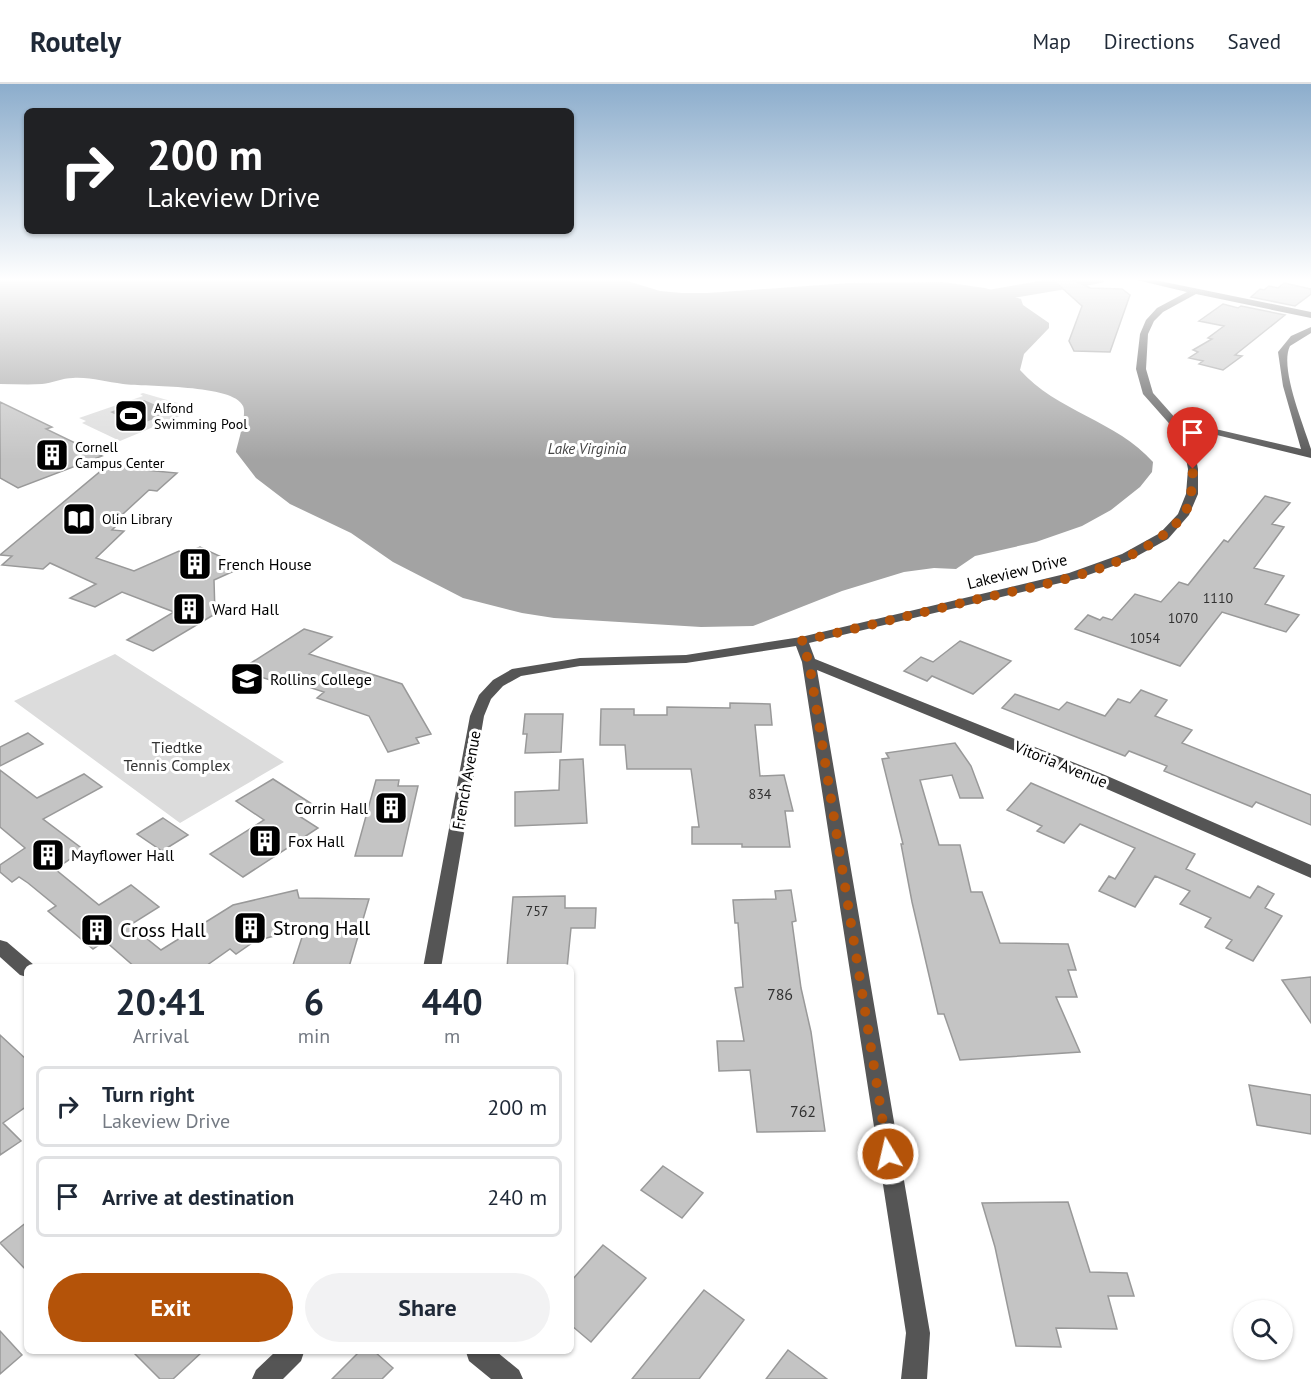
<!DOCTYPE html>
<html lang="en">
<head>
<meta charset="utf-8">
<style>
	:root { --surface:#fff; --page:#f2f2f3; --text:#1f2937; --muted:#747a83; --line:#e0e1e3; --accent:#b45309 }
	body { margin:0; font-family:"PT Sans",sans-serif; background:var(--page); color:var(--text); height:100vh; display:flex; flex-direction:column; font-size:22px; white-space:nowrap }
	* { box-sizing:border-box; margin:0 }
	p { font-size:20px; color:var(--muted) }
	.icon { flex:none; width:33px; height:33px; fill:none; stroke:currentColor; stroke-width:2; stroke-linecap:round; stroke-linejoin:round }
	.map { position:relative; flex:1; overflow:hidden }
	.panel { position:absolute; left:24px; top:880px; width:550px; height:390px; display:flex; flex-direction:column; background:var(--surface); border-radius:9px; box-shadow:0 2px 4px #0004 }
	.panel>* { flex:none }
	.top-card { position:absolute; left:24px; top:24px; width:550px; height:126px; border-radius:9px; box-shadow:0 2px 4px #0004; background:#202124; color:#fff; overflow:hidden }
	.controls { position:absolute; left:1233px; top:1216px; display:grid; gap:12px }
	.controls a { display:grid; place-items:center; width:60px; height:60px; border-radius:50%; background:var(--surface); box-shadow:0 2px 4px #0004; font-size:30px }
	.pin { position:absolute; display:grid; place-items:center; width:51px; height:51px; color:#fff; margin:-62px -26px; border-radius:50% 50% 50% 0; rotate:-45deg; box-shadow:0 0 6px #0007 }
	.pin .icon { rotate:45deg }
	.me { position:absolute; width:66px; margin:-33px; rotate:351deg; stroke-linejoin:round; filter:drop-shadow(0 0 4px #0008) }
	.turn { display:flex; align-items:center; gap:21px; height:126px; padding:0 24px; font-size:27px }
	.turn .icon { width:78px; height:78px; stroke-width:2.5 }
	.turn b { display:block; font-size:42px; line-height:51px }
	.eta { display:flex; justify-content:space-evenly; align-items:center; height:102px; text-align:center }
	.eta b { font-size:36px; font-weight:800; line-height:42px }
	.cta { display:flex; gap:12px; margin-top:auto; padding:12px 24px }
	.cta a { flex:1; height:69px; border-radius:36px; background:var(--accent); color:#fff; font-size:24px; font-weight:800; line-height:69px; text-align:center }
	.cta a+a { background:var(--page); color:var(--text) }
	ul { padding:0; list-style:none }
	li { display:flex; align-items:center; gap:18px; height:81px; margin:0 12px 9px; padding:0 12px; border:3px solid var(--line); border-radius:9px }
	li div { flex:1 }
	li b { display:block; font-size:22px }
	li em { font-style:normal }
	header { display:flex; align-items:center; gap:36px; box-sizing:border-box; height:84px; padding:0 30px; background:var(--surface); border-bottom:2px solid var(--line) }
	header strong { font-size:28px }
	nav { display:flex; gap:33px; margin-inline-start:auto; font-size:21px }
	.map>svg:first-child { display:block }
	.green { fill:#dcdcdc }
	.water { fill:#a3a3a3 }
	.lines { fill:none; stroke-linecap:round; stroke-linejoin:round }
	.river { fill:#a3a3a3; fill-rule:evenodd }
	.building { fill:#c4c4c4; stroke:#999; stroke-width:1.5 }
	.minor { fill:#555; fill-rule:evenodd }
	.route { stroke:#b45309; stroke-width:10; stroke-dasharray:0 18 }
	.labels { text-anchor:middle; stroke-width:6; stroke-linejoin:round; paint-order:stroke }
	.far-poi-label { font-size:14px; fill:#000; stroke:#fff; text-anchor:start }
	.number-label { font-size:14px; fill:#313131 }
	.far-water-label { font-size:15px; font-style:italic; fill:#444; stroke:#fff }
	.poi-label { font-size:16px; fill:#000; stroke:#fff; text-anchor:start }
	.street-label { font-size:16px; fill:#000; stroke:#fff }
	.park-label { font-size:16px; fill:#333; stroke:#fff }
	.near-number-label { font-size:16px; fill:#313131 }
	.near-poi-label { font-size:20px; fill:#000; stroke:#fff; text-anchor:start }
</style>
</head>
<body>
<header>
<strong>Routely</strong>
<nav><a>Map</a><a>Directions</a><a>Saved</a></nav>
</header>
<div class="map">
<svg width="1311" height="1295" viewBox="0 0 1311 1295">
	<rect width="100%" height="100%" fill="#fff"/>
	<path class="green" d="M143,309L181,320L177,322L183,325L182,331L120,357L82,339L86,337L79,334L143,312L140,310Z
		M115,570L284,678L180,739L14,617Z"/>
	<path class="water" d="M0,194H618L660,207L682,209H708L849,199L943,198L985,204L1021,215L1023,221L1049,239V244L1024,270L1020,286C1056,327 1117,337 1153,378L1152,388L1140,403L1111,426L1082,442L1036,458L975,472L956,485L934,484L904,488L842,507L753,542L701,543L554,534L522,529L463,514L393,478L351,449L290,420L256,394L236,368C238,358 247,331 243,322C234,300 145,303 123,300C106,298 91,293 73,294C62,294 52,299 42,300C28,301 14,300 0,300Z
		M144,316L172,328L138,341L110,328Z"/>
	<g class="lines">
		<path class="river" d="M1057,194H1106L1103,198L1096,200L953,224L945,223L942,218L945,213L953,212Z"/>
	</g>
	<path class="building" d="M1051,194H1069L1090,204L1122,205L1130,211L1110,268L1074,267L1069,257L1082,222Z
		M1284,199L1311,205V210L1295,222L1251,213L1260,205L1264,206L1269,202L1278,204Z
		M1223,220L1238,224L1241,222L1285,231L1235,271L1242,272L1223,286L1199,280L1203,277L1189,274L1198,268L1193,266L1212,255L1208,254L1224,242L1199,237Z
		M0,318L52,343L46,345L102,372L18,404L0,394Z
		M114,376L134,385L177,389L157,407L149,406L111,441L116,442L112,446L124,447L96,474L134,487L179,467L184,470L200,463L243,483L214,496L215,530L153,567L127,556L174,528L122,508L95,523L70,514L96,500L50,479L43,485L2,481L12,472L0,471Z
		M1265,412L1290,419L1272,440L1284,443L1254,484L1284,492L1265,520L1299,531L1286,548L1222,528L1180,582L1075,545L1088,531L1100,536L1103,533L1112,536L1135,510L1161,518L1179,498L1188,501L1224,456L1228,458Z
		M304,545L332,553L309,570L402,600L431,650L416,654L419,659L388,668L369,632L317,614L324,608L281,594L276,598L240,586Z
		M960,557L1011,577L973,610L932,592L927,597L904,587L921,573L933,578Z
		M1141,606L1167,616L1155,632L1192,646L1182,659L1311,711V741L1256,718L1252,723L1164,687L1167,682L1129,667L1125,672L1002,624L1015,610L1059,626L1067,618L1105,632L1118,615L1130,619Z
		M730,619L770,620L772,641H755L760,692L784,691L793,727H785L790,763H742V760H692V743H699L691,685H627L625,661H600L601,625H634V631H667V623L730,624Z
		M525,630H563L561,668L525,669L527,650H523Z
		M28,649L43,660L0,682V663Z
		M955,659L971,682L983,714H960L952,691L920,696L939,761H960L971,808H982L1000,859L1068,860L1076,886H1068L1077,913H1056L1080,968L960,976L944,930H938L912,818L901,760H903L882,675L889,674L886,669Z
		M583,675L587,739L515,742V708L559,706L560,676Z
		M0,686L37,714L84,690L102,703L43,735L84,766L55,785L99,821L131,801L159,823L130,841L161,866L233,821L297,806L299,814L369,815L349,883L292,884L305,844L255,857L236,870L230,865L203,884H136L105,857L93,865L48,827L56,822L28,799L19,793L12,798L0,788V781L25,764L0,743Z
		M273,695L312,720L296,730L318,744L243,793L210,770L264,736L236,717Z
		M376,696H399L398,702H418L402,772H355Z
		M1031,699L1195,770L1186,785L1250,814L1258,802L1274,810L1265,824L1282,832L1253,877L1226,864L1232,856L1205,843L1211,834L1180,820L1190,807L1155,792L1135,823L1099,807L1109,792L1115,795L1135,764L1080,740L1064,759L1037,747L1042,742L1007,726Z
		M163,734L188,751L162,767L137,750Z
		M791,806L796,837L792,838L801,904L811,948L825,1047L757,1048L750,986L719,987L717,957H744L735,904L743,903L738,839H735L733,816L776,815L775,807Z
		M565,812V824H596L595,844H571L567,884H507L513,813Z
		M1311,893V939L1282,896Z
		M0,951L27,976V1022L3,1039L21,1057L0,1071Z
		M1249,1001L1311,1011V1050L1257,1041Z
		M663,1082L703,1109L682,1134L641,1106Z
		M1068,1118L1090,1188L1127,1189L1134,1212H1108L1117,1245L1056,1244L1061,1263L1016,1262L995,1163L982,1119Z
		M27,1138V1187L0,1159Z
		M603,1161L646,1194L591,1258L572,1242V1196Z
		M704,1206L744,1236L699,1295H632Z
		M0,1247L22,1271L0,1290Z
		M788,1266L827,1295H766Z
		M133,1268H202L173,1295H160Z
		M359,1268H375L393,1284L382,1295H332Z"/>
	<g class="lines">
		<path class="minor" d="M1128,194H1145L1311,228V234L1196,210L1163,228L1154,237L1148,250L1146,285L1153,309L1177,336L1301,365L1283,302L1278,268L1291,252L1311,243V249L1290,262C1279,283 1304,342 1311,365V374L1184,343L1192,353L1198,385V410L1189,431L1168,455L1130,476L1077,495L809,559L815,575L1105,691L1311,781V794L1093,699L817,586L930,1249L927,1295H901L906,1249L802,578L796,562L686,579L580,582L521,592L503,602L491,615L484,632L441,884H423L470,632L479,611L493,596L512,585L580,574L686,571L801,553L1069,489L1122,470L1160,449L1178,430L1186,410L1188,385L1182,354L1143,310L1136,285L1140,250L1146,236L1157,224L1187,208Z
			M0,856L7,858L34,881L35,884H27V893L20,891L0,873Z
			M275,1268H304L301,1277L283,1295H252L256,1286Z
			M466,1268H497L519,1286L523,1295H491L469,1277Z"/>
	</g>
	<linearGradient id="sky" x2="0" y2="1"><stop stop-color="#8cadcc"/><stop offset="0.52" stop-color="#fff"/><stop offset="1" stop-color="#fff" stop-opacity="0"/></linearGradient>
	<rect width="1311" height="376" fill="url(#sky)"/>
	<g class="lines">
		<path class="route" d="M888,1070L809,578L801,557C859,544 916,530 974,516C1039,501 1137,487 1182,433C1192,420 1192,402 1193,385"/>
	</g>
	<defs>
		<g id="stadium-square" transform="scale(1.725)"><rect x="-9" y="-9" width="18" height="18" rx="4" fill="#000" stroke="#fff"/><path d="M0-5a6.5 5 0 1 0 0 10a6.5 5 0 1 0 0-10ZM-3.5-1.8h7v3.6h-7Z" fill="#fff"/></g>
		<g id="building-square" transform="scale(1.725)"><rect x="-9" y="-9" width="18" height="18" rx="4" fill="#000" stroke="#fff"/><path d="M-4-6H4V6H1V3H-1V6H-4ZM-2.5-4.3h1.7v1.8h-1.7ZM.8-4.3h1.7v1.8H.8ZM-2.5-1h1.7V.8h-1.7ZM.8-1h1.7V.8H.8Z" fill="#fff"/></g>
		<g id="library-square" transform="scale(1.725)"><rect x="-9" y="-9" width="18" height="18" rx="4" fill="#000" stroke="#fff"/><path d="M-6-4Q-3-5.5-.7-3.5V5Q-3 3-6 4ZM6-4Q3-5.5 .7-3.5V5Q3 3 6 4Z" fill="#fff"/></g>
		<g id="university-square" transform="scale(1.725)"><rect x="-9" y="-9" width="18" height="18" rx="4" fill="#000" stroke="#fff"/><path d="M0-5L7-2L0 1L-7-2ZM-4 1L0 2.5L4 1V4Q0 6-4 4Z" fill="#fff"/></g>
	</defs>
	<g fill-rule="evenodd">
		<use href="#stadium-square" x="131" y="332"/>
		<use href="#building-square" x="52" y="371"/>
		<use href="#library-square" x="79" y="435"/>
		<use href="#building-square" x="195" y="480"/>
		<use href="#building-square" x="189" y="525"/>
		<use href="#university-square" x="247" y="595"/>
		<use href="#building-square" x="391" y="724"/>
		<use href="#building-square" x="265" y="757"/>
		<use href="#building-square" x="48" y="771"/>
		<use href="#building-square" x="250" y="844"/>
		<use href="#building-square" x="97" y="846"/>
	</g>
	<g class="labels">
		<g class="far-poi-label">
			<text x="154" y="329">Alfond<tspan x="154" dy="16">Swimming Pool</tspan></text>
			<text x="75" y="368">Cornell<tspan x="75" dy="16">Campus Center</tspan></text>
			<text x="102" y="440">Olin Library</text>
		</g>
		<g class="number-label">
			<text x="1218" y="519">1110</text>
			<text x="1183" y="539">1070</text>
			<text x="1145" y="559">1054</text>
			<text x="760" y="715">834</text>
			<text x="537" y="832">757</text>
		</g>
		<g class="far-water-label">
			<text x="587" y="370">Lake Virginia</text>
		</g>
		<g class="poi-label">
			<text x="218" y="486">French House</text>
			<text x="212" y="531">Ward Hall</text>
			<text x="270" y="601">Rollins College</text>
			<text x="368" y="730" text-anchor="end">Corrin Hall</text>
			<text x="288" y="763">Fox Hall</text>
			<text x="71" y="777">Mayflower Hall</text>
		</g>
		<g class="street-label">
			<text transform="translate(1017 487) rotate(-14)" y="6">Lakeview Drive</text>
			<text transform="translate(1061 680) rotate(22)" y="6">Vitoria Avenue</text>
			<text transform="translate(466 696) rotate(-80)" y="6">French Avenue</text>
		</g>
		<g class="park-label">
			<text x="177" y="669">Tiedtke<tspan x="177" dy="18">Tennis Complex</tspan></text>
		</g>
		<g class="near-number-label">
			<text x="780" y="916">786</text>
			<text x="803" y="1033">762</text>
		</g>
		<g class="near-poi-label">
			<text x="273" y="851">Strong Hall</text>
			<text x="120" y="853">Cross Hall</text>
		</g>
	</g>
</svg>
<div class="controls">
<a><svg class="icon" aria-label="search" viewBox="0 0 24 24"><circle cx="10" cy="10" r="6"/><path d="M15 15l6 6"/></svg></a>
</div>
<div class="pin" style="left:1193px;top:385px;background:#d93025"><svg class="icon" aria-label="arrive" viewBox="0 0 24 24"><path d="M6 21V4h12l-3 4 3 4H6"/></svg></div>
<svg class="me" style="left:888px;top:1070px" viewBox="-20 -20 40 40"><circle r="17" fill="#b45309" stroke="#fff" stroke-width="3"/><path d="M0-11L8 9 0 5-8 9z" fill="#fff"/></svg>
<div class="top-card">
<div class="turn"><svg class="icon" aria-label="right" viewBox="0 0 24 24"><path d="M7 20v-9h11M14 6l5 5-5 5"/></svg><div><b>200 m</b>Lakeview Drive</div></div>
</div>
<section class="panel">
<div class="eta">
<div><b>20:41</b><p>Arrival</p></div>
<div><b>6</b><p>min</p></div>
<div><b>440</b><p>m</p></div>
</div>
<ul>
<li><svg class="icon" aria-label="right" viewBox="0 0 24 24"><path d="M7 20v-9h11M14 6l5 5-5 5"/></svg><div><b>Turn right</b><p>Lakeview Drive</p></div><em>200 m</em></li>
<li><svg class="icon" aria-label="arrive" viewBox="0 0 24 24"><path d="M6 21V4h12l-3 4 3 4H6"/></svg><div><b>Arrive at destination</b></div><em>240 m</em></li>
</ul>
<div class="cta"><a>Exit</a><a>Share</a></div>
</section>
</div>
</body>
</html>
